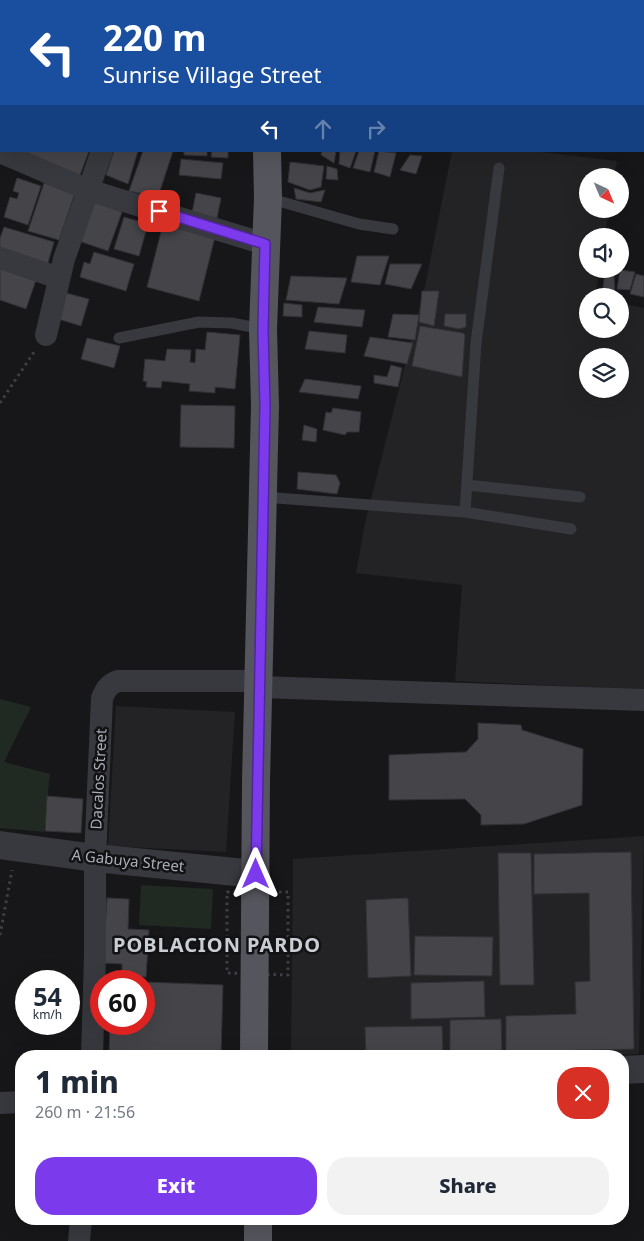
<!DOCTYPE html>
<html lang="en">
<head>
<meta charset="utf-8">
<style>
	:root { --surface:#fff; --page:#f2f2f3; --text:#1f2937; --muted:#747a83; --accent:#7c3aed }
	body { margin:0; font-family:"Noto Sans",sans-serif; background:var(--page); color:var(--text); height:100vh; display:flex; flex-direction:column; font-size:19px; white-space:nowrap }
	* { box-sizing:border-box; margin:0 }
	p { font-size:16px; color:var(--muted) }
	.icon { flex:none; width:28px; height:28px; fill:none; stroke:currentColor; stroke-width:2; stroke-linecap:round; stroke-linejoin:round }
	.map { position:relative; flex:1; overflow:hidden }
	.drawer { position:absolute; left:15px; top:1050px; width:614px; height:175px; display:flex; flex-direction:column; background:var(--surface); border-radius:20px; box-shadow:0 5px 20px #0002 }
	.drawer>* { flex:none }
	.guide { position:absolute; left:0px; top:0px; width:645px; height:152px; box-shadow:0 5px 20px #0002; background:#1a4fa0; color:#fff; overflow:hidden }
	.needle { width:32px; rotate:136deg }
	.tools { position:absolute; left:579px; top:168px; display:grid; gap:10px }
	.tools a { display:grid; place-items:center; width:50px; height:50px; border-radius:50%; background:var(--surface); box-shadow:0 5px 20px #0002; font-size:25px }
	.speed { position:absolute; left:15px; top:970px; display:flex; gap:10px; font-size:25px; font-weight:700; text-align:center }
	.speed>* { display:grid; place-content:center; width:65px; height:65px; border-radius:50%; background:var(--surface); box-shadow:0 5px 20px #0002; line-height:1 }
	.speed small { font-size:12px; font-weight:400 }
	.speed .limit { border:8px solid #d22; background:#fff; color:#111 }
	.pin { position:absolute; display:grid; place-items:center; width:42px; height:42px; color:#fff; margin:-21px; border-radius:10px; box-shadow:0 2px 8px #0006 }
	.me { position:absolute; width:55px; margin:-28px; rotate:0deg; stroke-linejoin:round; filter:drop-shadow(0 0 4px #0008) }
	.turn { display:flex; align-items:center; gap:18px; height:105px; padding:0 20px; font-size:22px }
	.turn .icon { width:65px; height:65px; stroke-width:2.5 }
	.turn b { display:block; font-size:35px; line-height:42px }
	.lanes { display:flex; align-items:center; height:48px; padding:0 20px; background:#0003; justify-content:center; gap:25px; direction:ltr }
	.lanes .off { opacity:.35 }
	.round { display:grid; place-items:center; flex:none; width:52px; height:52px; border-radius:20px; background:var(--page) }
	.summary { display:flex; align-items:center; justify-content:space-between; height:85px; padding:0 20px }
	h1 { font-size:30px; font-weight:800; line-height:38px }
	.action { display:flex; gap:10px; margin-top:auto; padding:10px 20px }
	.action a { flex:1; height:58px; border-radius:20px; background:var(--accent); color:#fff; font-size:20px; font-weight:800; line-height:58px; text-align:center }
	.action a+a { background:var(--page); color:var(--text) }
	.map>svg:first-child { display:block }
	.built { fill:#232326; fill-rule:evenodd }
	.green { fill:#212923 }
	.building { fill:#444449; stroke:#323135 }
	.lines { fill:none; stroke-linecap:round; stroke-linejoin:round }
	.path { stroke:#3f4045; stroke-width:3; stroke-dasharray:2.5 4; stroke-linecap:butt }
	.service { stroke:#38393e; stroke-width:11 }
	.minor { stroke:#38393e; stroke-width:22 }
	.tertiary { stroke:#38393e; stroke-width:28 }
	.primary { stroke:#55565d; stroke-width:28 }
	.route-casing { stroke:#51269a; stroke-width:12 }
	.route { stroke:#7c3aed; stroke-width:9 }
	.labels { text-anchor:middle; stroke-width:5; stroke-linejoin:round; paint-order:stroke }
	.street-label { font-size:15px; fill:#aaaeb8; stroke:#121214 }
	.district-label { font-size:20px; font-weight:bold; letter-spacing:1px; fill:#cbcdd4; stroke:#121214 }
</style>
</head>
<body>
<div class="map">
<svg width="644" height="1241" viewBox="0 0 644 1241">
	<rect width="100%" height="100%" fill="#171719"/>
	<path class="built" d="M496,0H644V76V1H496Z
		M452,151H533L617,161L614,176H588V209H609L605,236H588V269H600L595,296H588V329H620V303L644,308V690L455,681L462,585L356,573L365,523L425,286ZM588,356H620V389H588Z
		M116,706L235,712L226,852L108,846Z
		M644,836L639,1054L600,1056H291L293,859Z"/>
	<path class="green" d="M0,699L31,707L4,762L50,774L44,832L0,828Z
		M141,885L213,889L211,929L139,925Z"/>
	<path class="building" d="M294,0H349L294,1Z
		M28,151H89L80,175L27,156Z
		M114,151H138L128,184L106,175Z
		M143,151H173L158,197L129,191Z
		M184,151H207V156L184,155Z
		M212,151H228V158L211,157Z
		M322,151H336L334,163L321,155Z
		M340,151H356L350,168L339,164Z
		M359,151H375L370,172L353,168Z
		M379,151L396,153L390,177L374,172Z
		M410,155L422,156L416,174L400,170Z
		M181,159L223,163L221,179L179,175Z
		M290,162L324,166L321,187L310,190L288,182Z
		M327,166L337,169L338,180L326,179Z
		M17,178L41,186L28,225L4,217L10,197L17,199L19,193L13,191Z
		M44,183L75,193L59,240L28,231Z
		M294,188L310,193L325,190L321,202L296,199Z
		M196,193L221,198L217,218L192,213Z
		M93,201L122,212L108,251L79,241Z
		M124,217L148,224L139,256L114,249Z
		M163,224L215,237L199,301L147,287Z
		M4,227L54,242L47,266L0,252V238Z
		M94,252L134,264L126,291L80,277L84,262L90,264Z
		M357,256H389L380,285L351,282Z
		M390,264H422L411,289L385,284Z
		M0,269L36,280L26,309L0,300Z
		M620,270L635,272L630,290L617,289Z
		M605,273L614,275L615,296L602,295Z
		M636,274L644,276V297L630,294Z
		M291,276L347,278L339,304L286,300Z
		M422,291H439L434,326L419,322Z
		M62,292L89,299L81,326L55,318Z
		M284,303L302,305V317L283,316Z
		M318,307L365,310L362,327L314,322Z
		M393,314L419,315L415,340L388,337Z
		M445,314H466V327L459,329L444,326Z
		M420,326L463,333L465,335L462,377L412,366Z
		M309,331L347,335L345,353L305,349Z
		M207,332L240,335L235,389L215,387V393L189,391L190,384L162,381L161,388L146,387L147,382L143,381L145,359L165,361L167,349L191,350L190,362L195,363L196,349L205,350Z
		M370,337L413,343L407,364L364,356Z
		M87,338L120,346L114,368L81,359Z
		M391,365L402,368L398,387L374,383V375L387,377Z
		M305,379L361,386V387L358,399L299,392Z
		M181,405L235,406L234,448L180,447Z
		M333,408L361,412L359,432H347L345,435L323,430L326,412L331,413Z
		M304,425L317,429L316,442L302,440Z
		M298,472L336,475L340,483L337,494L297,489Z
		M478,723L521,725L522,730L583,749L582,805L524,824L481,825V815L465,799L389,800V755L466,752L478,739Z
		M47,796L83,799L81,833L45,831Z
		M631,852L634,1049L506,1052V1016L576,1014L575,982L590,981L589,893L534,894V854Z
		M498,853H531L534,985H500Z
		M107,898L129,899L128,929L149,930L146,977L122,976V964L103,963Z
		M408,898L411,976L368,978L366,900Z
		M415,936L493,937L492,976L414,975Z
		M484,981L485,1017L411,1019V983Z
		M144,982L223,985L221,1056H109L110,1024H144Z
		M501,1019L502,1056H450V1020Z
		M442,1026L443,1056H366L365,1027Z"/>
	<g class="lines">
		<path class="path" d="M0,403L34,352
			M227,892H288V975L227,973Z
			M0,935L12,870"/>
		<path class="service" d="M586,1V0
			M268,198L359,224L393,229
			M119,338L199,322L231,323L263,329
			M467,485L580,497
			M263,497L465,512L571,529
			M465,512L476,343L499,168"/>
		<path class="minor" d="M644,115V116
			M0,152L88,190L265,244
			M0,258L59,278
			M46,335L64,259L102,151
			M259,687L644,700
			M92,1056L95,956V858L102,698C106,689 109,684 118,681H259
			M0,1103L21,1102
			M79,1241L81,1219"/>
		<path class="tertiary" d="M0,845L95,858L256,874
			M622,1070L644,1069"/>
		<path class="primary" d="M266,1V0
			M254,1056L256,781L265,406L263,329L268,198L267,151
			M258,1219V1241"/>
	</g>
	<g class="lines">
		<g class="route-casing">
			<path id="route" d="M159,211L265,244L263,330L265,406L256,874"/>
		</g>
		<use href="#route" class="route"/>
	</g>
	<g class="labels">
		<g class="street-label">
			<text transform="translate(99 779) rotate(-87)" y="5">Dacalos Street</text>
			<text transform="translate(128 861) rotate(6)" y="5">A Gabuya Street</text>
		</g>
		<g class="district-label">
			<text x="217" y="952">POBLACION PARDO</text>
		</g>
	</g>
</svg>
<div class="tools">
<a><svg class="needle" viewBox="-14 -14 28 28"><path d="M0-13l5 13h-10z" fill="#e53935"/><path d="M0 13l5-13h-10z" fill="#747a83"/></svg></a>
<a><svg class="icon" aria-label="sound" viewBox="0 0 24 24"><path d="M4 9h4l5-4v14l-5-4H4zM17 9q2 3 0 6"/></svg></a>
<a><svg class="icon" aria-label="search" viewBox="0 0 24 24"><circle cx="10" cy="10" r="6"/><path d="M15 15l6 6"/></svg></a>
<a><svg class="icon" aria-label="layers" viewBox="0 0 24 24"><path d="M12 4l9 5-9 5-9-5zM3 14l9 5 9-5"/></svg></a>
</div>
<div class="speed"><div>54<small>km/h</small></div><div class="limit">60</div></div>
<div class="pin" style="left:159px;top:211px;background:#d93025"><svg class="icon" aria-label="arrive" viewBox="0 0 24 24"><path d="M6 21V4h12l-3 4 3 4H6"/></svg></div>
<svg class="me" style="left:256px;top:874px" viewBox="-20 -20 40 40"><path d="M0-17L14 15 0 8-14 15z" fill="#7c3aed" stroke="#fff" stroke-width="4"/></svg>
<div class="guide">
<div class="turn"><svg class="icon" aria-label="left" viewBox="0 0 24 24"><path d="M17 20v-9H6M10 6l-5 5 5 5"/></svg><div><b>220 m</b>Sunrise Village Street</div></div>
<div class="lanes"><svg class="icon" aria-label="left" viewBox="0 0 24 24"><path d="M17 20v-9H6M10 6l-5 5 5 5"/></svg><svg class="icon off" aria-label="ahead" viewBox="0 0 24 24"><path d="M12 20V5M6 11l6-6 6 6"/></svg><svg class="icon off" aria-label="right" viewBox="0 0 24 24"><path d="M7 20v-9h11M14 6l5 5-5 5"/></svg></div>
</div>
<section class="drawer">
<div class="summary"><div><h1>1 min</h1><p>260 m · 21:56</p></div><a class="round" style="background:#d93025;color:#fff"><svg class="icon" aria-label="close" viewBox="0 0 24 24"><path d="M6 6l12 12M18 6L6 18"/></svg></a></div>
<div class="action"><a>Exit</a><a>Share</a></div>
</section>
</div>
</body>
</html>
